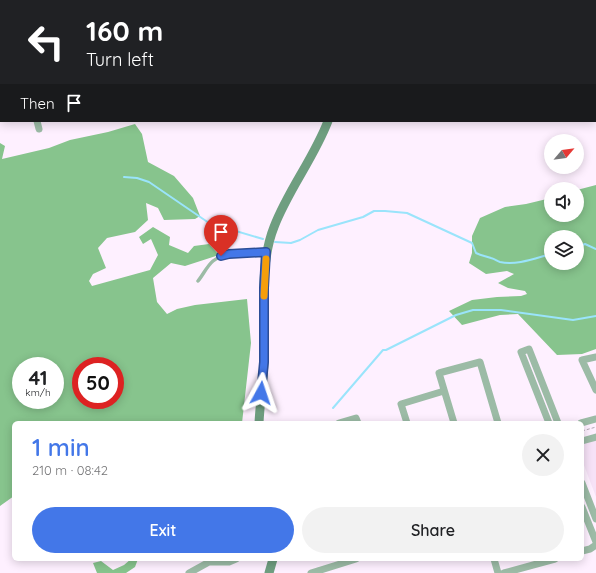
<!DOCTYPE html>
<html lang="en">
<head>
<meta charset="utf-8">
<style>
	:root { --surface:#fff; --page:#f2f2f2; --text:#202124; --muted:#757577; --accent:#4377e8 }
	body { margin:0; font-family:Quicksand,sans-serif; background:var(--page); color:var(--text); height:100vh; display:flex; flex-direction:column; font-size:15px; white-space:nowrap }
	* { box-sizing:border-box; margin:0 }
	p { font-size:13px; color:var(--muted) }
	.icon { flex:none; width:22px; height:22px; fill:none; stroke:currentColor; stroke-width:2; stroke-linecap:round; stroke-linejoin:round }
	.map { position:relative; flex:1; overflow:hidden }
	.details { position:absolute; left:12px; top:421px; width:572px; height:140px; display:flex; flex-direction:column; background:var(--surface); border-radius:6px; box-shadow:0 2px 10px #0003 }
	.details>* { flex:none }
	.top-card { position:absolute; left:0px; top:0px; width:596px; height:122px; box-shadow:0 2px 10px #0003; background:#202124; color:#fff; overflow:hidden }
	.needle { width:26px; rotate:61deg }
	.controls { position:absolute; left:544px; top:134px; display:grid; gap:8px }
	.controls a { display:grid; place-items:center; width:40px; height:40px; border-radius:50%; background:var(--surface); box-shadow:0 2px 10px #0003; font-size:20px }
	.speed { position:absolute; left:12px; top:357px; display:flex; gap:8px; font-size:20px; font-weight:700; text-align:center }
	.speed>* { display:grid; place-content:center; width:52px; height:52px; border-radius:50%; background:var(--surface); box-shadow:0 2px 10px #0003; line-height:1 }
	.speed small { font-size:10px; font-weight:400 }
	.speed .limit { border:6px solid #d22; background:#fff; color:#111 }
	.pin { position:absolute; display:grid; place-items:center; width:34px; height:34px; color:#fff; margin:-41px -17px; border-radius:50% 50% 50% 0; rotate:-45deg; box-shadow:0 0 4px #0007 }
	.pin .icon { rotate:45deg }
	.me { position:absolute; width:44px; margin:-22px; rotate:5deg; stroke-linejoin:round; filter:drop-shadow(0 0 3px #0008) }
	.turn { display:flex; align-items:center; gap:14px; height:84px; padding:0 20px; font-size:18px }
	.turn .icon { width:52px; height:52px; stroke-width:2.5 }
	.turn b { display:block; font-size:28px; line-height:34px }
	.then { display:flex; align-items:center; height:38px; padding:0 20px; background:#0003; gap:8px; font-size:15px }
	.round { display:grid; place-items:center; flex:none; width:42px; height:42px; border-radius:21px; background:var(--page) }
	.overview { display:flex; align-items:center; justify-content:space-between; height:68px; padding:0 20px }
	h1 { font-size:24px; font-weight:600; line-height:30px; color:var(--accent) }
	.primary-button { display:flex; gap:8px; margin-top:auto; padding:8px 20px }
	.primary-button a { flex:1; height:46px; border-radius:24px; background:var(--accent); color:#fff; font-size:16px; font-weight:600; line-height:46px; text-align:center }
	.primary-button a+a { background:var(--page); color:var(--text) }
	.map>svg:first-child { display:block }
	.built { fill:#f6e2f7 }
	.forest { fill:#87c48d; fill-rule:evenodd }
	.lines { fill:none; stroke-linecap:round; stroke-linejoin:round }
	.stream { stroke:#9ae4fb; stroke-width:2 }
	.path { stroke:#b1a6b2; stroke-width:1; stroke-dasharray:3 2; stroke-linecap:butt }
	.service { stroke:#9cbba6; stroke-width:3.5 }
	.minor { stroke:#9cbba6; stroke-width:7 }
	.secondary { stroke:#6f9e80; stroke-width:9 }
	.route-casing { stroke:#2c4d97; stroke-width:10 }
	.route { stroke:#4377e8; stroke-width:7 }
	.slow { stroke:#f59e0b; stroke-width:7 }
</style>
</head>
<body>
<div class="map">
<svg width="596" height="573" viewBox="0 0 596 573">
	<rect width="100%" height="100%" fill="#fef0ff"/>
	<path class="built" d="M596,439V497L582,460V443Z"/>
	<path class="forest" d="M135,124L142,134L148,162L174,176L193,198L200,216L195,219L164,220L158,208L146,203L148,220L135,232L107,238L98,248L106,268L93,274L89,281L92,286L150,270L158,255L151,239L143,244L139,237L153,227L170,237L169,245L188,253L194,246L209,244L219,255L185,266L171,263L153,278L157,302L167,314L177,309L195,305L247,299L251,343L242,423H14V496L0,506V143L5,146L2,159L49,148L70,140L108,132ZM21,366H55V400H21ZM81,366H115V400H81Z
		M596,185V349L582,354L557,355L518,314L500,315L462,325L449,311L472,300L497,297L521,296L527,294L525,291L508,288L498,283L514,274L507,271L486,274L469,263L472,253V236L480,218L505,207L526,204L551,198V215H577V190ZM551,237H577V263H551Z
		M131,559H138L135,567L126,573H97L93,563L101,561L113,570L124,565Z"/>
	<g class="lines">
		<path class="stream" d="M124,177L137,178L149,182L209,223L263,239
			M275,242L291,243L300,240L318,230L363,217L374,211H385L407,213L472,243L476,253C482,256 486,256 491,258C495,259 497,261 500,262C516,266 536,258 551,254
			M577,247L585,244L596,249
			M333,408L383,350H386L456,315L473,310H501L573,320L596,316"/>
		<path class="path" d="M582,431L596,427"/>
		<path class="service" d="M48,0L49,1
			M198,281C203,275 207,266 213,261C226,250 251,253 266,252"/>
		<path class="minor" d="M531,1L535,0
			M37,121L39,129
			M596,357L582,360L596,390
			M339,423L356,418L358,423
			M407,423L401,404L444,391
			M454,423L439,373L480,362L498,423
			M549,423L521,352L529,349L558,423
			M581,423L596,419
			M582,441L596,437
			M582,483L596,519
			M582,507L596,542
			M582,551L590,549L596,545
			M494,559L498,573
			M189,573L209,562H229L236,559
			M311,573L356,559
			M504,573L555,559"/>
		<path class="secondary" d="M340,0V1
			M259,423C260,403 263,383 264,362C266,319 258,267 274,227C288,190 314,158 328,121
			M269,573L273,559"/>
	</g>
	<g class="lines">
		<g class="route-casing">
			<path id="route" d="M221,256L229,254L266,252L264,288V362L261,393"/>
		</g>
		<use href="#route" class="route"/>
		<path class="slow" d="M264,296L266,259"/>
	</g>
</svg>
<div class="controls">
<a><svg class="needle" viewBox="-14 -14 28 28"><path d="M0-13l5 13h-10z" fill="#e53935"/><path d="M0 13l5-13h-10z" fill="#757577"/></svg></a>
<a><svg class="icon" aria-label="sound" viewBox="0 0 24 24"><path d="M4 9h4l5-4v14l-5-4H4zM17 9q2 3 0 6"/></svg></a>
<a><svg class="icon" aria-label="layers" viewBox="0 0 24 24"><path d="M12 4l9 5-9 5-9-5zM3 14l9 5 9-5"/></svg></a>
</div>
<div class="speed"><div>41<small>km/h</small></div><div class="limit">50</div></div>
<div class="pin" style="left:221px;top:256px;background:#d93025"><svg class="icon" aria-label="arrive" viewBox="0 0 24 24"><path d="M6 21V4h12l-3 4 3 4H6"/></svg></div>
<svg class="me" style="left:261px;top:393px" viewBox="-20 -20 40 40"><path d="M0-17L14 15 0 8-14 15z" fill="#4377e8" stroke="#fff" stroke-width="4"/></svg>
<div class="top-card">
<div class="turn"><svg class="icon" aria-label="left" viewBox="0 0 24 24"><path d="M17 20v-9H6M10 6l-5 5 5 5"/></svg><div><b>160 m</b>Turn left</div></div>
<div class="then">Then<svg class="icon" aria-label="arrive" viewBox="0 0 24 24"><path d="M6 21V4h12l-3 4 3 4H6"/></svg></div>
</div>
<section class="details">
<div class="overview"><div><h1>1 min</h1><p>210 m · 08:42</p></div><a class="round"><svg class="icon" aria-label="close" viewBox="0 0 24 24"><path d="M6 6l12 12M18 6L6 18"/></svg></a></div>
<div class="primary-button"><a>Exit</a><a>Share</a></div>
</section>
</div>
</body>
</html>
